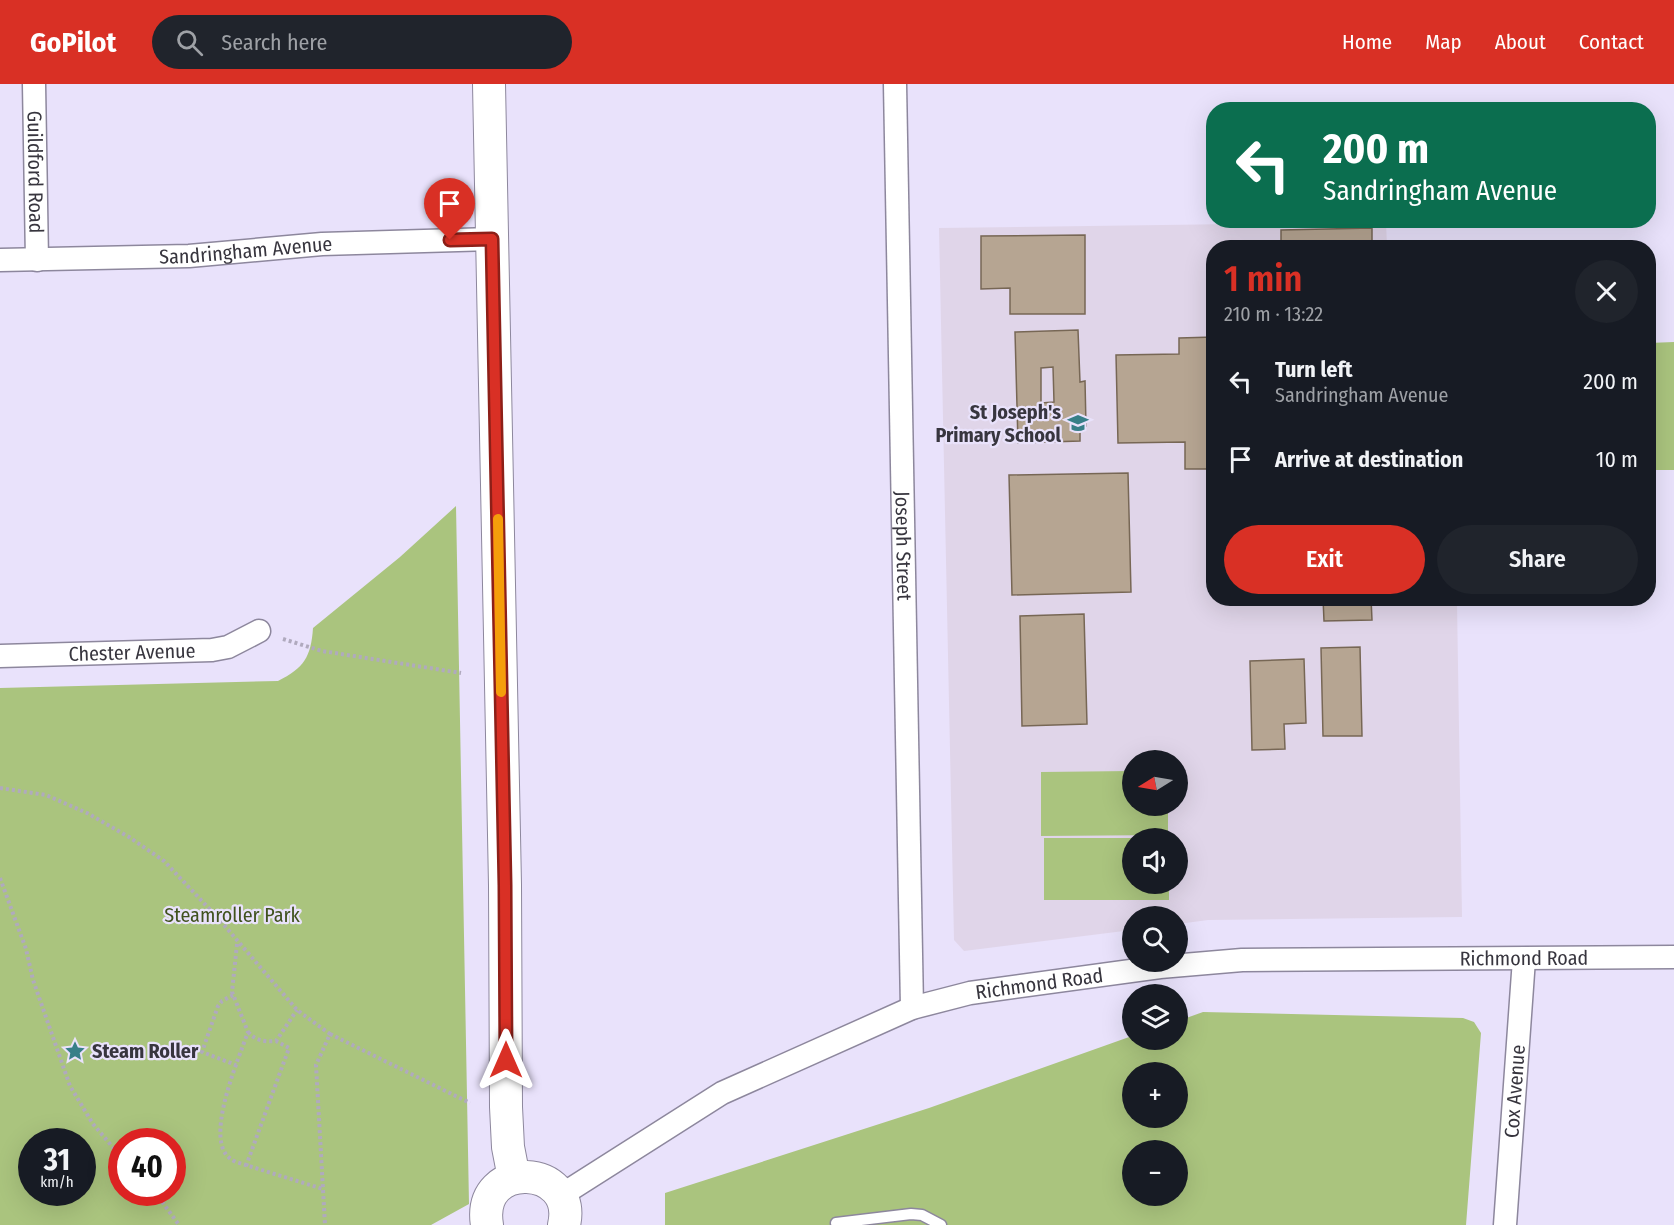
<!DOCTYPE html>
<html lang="en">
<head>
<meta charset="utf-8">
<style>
	:root { --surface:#171b24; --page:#20242c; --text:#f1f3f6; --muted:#9ea1a6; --accent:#d93025 }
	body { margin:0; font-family:"Fira Sans Condensed",sans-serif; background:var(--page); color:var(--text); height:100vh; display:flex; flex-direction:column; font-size:22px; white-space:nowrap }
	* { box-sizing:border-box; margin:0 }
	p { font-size:20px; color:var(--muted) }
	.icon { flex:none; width:33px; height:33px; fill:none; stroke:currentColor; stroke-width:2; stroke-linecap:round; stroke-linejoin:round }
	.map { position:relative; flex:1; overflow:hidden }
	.side { position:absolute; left:1206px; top:156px; width:450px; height:366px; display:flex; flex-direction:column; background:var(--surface); border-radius:24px; box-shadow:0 6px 24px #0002 }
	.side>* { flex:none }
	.top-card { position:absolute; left:1206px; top:18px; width:450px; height:126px; border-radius:24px; box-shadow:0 6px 24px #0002; background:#0b6e4f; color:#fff; overflow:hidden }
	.needle { width:39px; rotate:259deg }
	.buttons { position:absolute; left:1122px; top:666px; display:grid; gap:12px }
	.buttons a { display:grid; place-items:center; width:66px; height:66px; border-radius:50%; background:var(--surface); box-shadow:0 6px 24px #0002; font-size:30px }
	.speed { position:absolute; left:18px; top:1044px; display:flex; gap:12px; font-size:30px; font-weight:700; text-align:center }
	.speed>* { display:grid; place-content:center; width:78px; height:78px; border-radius:50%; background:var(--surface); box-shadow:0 6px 24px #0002; line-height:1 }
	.speed small { font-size:15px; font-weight:400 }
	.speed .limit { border:9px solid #d22; background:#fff; color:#111 }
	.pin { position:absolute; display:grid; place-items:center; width:51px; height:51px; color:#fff; margin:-62px -26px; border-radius:50% 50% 50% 0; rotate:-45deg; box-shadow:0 0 6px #0007 }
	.pin .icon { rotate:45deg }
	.me { position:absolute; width:66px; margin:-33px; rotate:0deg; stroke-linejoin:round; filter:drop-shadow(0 0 4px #0008) }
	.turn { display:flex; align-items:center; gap:21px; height:126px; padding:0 18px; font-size:27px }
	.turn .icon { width:78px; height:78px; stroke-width:2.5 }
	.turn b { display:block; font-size:42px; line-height:51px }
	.round { display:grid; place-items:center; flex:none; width:63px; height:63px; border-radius:32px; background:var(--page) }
	.summary { display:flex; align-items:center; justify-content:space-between; height:102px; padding:0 18px }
	h1 { font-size:36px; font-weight:600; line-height:45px; color:var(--accent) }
	.action { display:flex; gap:12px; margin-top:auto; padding:12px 18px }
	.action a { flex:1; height:69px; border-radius:36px; background:var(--accent); color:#fff; font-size:24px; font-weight:600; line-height:69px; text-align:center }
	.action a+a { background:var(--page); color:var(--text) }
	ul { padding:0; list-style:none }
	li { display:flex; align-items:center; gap:18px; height:78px; padding:0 18px }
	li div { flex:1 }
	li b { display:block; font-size:22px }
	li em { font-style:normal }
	header { display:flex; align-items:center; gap:36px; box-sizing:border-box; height:84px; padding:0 30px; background:var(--accent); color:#fff }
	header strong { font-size:28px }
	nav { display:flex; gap:33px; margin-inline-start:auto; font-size:21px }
	.search { width:420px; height:54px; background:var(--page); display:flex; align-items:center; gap:15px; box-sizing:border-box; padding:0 21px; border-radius:33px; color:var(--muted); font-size:22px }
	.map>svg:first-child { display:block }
	.education { fill:#e0d5e9; fill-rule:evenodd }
	.green { fill:#aac47e; fill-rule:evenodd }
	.building { fill:#b6a592; stroke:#776755; stroke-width:1.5; fill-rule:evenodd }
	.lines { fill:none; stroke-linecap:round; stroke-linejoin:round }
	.lane-casing { stroke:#8d879d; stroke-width:13 }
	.street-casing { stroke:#8d879d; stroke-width:25 }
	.secondary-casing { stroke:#8d879d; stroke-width:34 }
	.path { stroke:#b0aabe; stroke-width:4; stroke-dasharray:3 3; stroke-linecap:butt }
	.lane { stroke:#fff; stroke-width:10 }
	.street { stroke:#fff; stroke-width:22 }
	.secondary { stroke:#fff; stroke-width:32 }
	.route-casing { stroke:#8d1f18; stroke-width:15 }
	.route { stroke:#d93025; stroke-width:10 }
	.slow { stroke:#f59e0b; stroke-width:10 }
	.labels { text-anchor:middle; stroke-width:4.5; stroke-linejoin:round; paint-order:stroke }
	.street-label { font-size:20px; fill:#37353e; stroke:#e9e2fb }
	.poi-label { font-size:20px; font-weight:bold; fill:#37353e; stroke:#e9e2fb; text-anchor:end }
	.park-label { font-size:20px; fill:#40521e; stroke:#e9e2fb }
</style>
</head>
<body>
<header>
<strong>GoPilot</strong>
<div class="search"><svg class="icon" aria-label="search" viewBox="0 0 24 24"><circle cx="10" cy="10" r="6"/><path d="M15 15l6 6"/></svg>Search here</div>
<nav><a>Home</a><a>Map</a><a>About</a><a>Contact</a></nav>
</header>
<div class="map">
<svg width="1674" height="1141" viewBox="0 0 1674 1141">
	<rect width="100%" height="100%" fill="#e9e2fb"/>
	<path class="education" d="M1386,138L1387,163L1214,164V514H1392L1393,519H1457L1462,833L1208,836L1178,840V832H1132V846L964,867L954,856L939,144ZM1132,676H1178V722H1132ZM1132,754H1178V800H1132Z"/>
	<path class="green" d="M1674,258V386H1649V259Z
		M456,422L469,1120L431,1141H0V604L278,597C304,584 311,573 313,544L400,473ZM32,1058H82V1108H32ZM122,1058H172V1108H122Z
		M1132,687V722H1168V751L1041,752V688Z
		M1044,754H1169H1132V800H1169V816H1044Z
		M1203,928L1463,934L1474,938L1481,949L1466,1141H665V1109L929,1024L1132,952V956H1178V937ZM1132,988H1178V1034H1132ZM1132,1066H1178V1112H1132Z"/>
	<path class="building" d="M1372,144V164H1281V146Z
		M1085,151V230H1010V204L981,205V152Z
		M1078,246L1080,298L1085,297L1086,342H1080V357L1018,359L1015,248ZM1053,283L1054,318L1041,319V284Z
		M1214,253V385H1185V358L1118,359L1116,271L1179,270V254Z
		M1128,389L1131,508L1012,511L1009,391Z
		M1323,514H1371L1372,536L1324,537Z
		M1084,530L1087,640L1022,642L1020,532Z
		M1360,563L1362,652H1323L1321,564Z
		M1304,575L1306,639L1284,640L1285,665L1252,666L1250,577Z"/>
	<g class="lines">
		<g class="lane-casing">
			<path id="lane" d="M836,1139L911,1130L922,1131L941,1141"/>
		</g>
		<g class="street-casing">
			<g id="street">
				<path id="s1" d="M34,0L37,176"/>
				<path id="s2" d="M895,0L912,924"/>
				<path id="s3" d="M0,176L189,172L322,160L492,155"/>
				<path id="s4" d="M0,572L212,566L228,563L259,547"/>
				<path id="s5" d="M560,1112L722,1009L912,924L970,909L1160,883L1242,876L1674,873"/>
				<path id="s6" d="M1505,1141L1524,875"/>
			</g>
		</g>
		<g class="secondary-casing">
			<path id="secondary" d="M489,0L505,801L506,1023L508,1063L514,1094
				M487,1141C476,1074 578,1080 564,1141"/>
		</g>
		<path class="path" d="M283,555L322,567L461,589
			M0,704L46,711L87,729L129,753L164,777L218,834L297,926L330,950L316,981L325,1141
			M0,794L26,865L33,896L70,1002L93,1040L122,1074
			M237,860L232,908L248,948C238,976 212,1037 223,1065C226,1072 230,1075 236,1078L323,1105
			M233,911L222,917L218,922L202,968L236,981
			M248,948C256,957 265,958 276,957L297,926
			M330,950L470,1019
			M246,1082L289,964L276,957
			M155,1108L179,1141"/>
		<use href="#lane" class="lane"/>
		<use href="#street" class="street"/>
		<use href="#secondary" class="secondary"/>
	</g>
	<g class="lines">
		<g class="route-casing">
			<path id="route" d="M450,156L492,155L505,801L506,976"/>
		</g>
		<use href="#route" class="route"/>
		<path class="slow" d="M498,435L501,608"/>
	</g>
	<defs>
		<g id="school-bare" transform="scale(1.62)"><path d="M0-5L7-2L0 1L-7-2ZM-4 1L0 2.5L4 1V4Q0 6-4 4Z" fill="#377f88" stroke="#e9e2fb" stroke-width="2.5" paint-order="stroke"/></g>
		<g id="sight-bare" transform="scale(1.62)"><path d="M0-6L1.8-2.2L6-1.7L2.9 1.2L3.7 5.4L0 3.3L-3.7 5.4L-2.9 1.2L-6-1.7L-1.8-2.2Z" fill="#377f88" stroke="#e9e2fb" stroke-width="2.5" paint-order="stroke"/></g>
	</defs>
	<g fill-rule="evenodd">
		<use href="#school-bare" x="1078" y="339"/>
		<use href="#sight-bare" x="75" y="967"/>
	</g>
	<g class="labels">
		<g class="street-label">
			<text dy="7" stroke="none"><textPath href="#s1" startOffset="88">Guildford Road</textPath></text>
			<text dy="7" stroke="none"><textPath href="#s3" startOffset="246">Sandringham Avenue</textPath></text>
			<text dy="7" stroke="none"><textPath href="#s2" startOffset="462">Joseph Street</textPath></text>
			<text dy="7" stroke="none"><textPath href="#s4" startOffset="132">Chester Avenue</textPath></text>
			<text dy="7" stroke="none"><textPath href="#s5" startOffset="1016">Richmond Road</textPath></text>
			<text dy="7" stroke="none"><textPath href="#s5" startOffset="530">Richmond Road</textPath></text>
			<text dy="7" stroke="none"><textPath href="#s6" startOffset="134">Cox Avenue</textPath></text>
		</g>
		<g class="poi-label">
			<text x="1061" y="335">St Joseph's<tspan x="1061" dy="23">Primary School</tspan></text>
			<text x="92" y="974" text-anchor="start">Steam Roller</text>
		</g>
		<g class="park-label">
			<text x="232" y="838">Steamroller Park</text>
		</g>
	</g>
</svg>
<div class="buttons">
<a><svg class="needle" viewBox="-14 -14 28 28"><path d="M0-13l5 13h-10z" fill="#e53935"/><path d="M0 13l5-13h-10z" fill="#9ea1a6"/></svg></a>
<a><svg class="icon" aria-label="sound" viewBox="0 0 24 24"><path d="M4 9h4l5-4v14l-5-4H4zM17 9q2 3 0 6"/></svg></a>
<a><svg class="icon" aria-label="search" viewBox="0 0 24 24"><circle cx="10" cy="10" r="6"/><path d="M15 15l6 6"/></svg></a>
<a><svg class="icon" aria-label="layers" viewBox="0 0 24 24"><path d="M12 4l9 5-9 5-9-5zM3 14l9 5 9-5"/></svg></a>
<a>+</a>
<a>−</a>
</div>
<div class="speed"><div>31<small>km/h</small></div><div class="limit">40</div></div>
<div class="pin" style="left:450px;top:156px;background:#d93025"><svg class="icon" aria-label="arrive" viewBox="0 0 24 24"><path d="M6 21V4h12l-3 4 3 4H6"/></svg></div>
<svg class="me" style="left:506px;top:976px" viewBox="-20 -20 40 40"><path d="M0-17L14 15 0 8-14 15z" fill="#d93025" stroke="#fff" stroke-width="4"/></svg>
<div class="top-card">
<div class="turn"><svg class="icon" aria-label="left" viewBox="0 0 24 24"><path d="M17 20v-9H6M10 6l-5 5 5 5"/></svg><div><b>200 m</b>Sandringham Avenue</div></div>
</div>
<section class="side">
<div class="summary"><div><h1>1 min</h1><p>210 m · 13:22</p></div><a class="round"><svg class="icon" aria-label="close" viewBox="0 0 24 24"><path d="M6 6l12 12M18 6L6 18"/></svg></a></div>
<ul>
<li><svg class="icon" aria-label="left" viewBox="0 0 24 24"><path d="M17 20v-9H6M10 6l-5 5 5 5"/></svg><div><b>Turn left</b><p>Sandringham Avenue</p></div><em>200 m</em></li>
<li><svg class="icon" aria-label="arrive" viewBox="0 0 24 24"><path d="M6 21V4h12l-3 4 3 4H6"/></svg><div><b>Arrive at destination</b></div><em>10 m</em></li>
</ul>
<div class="action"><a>Exit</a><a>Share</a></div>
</section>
</div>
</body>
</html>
